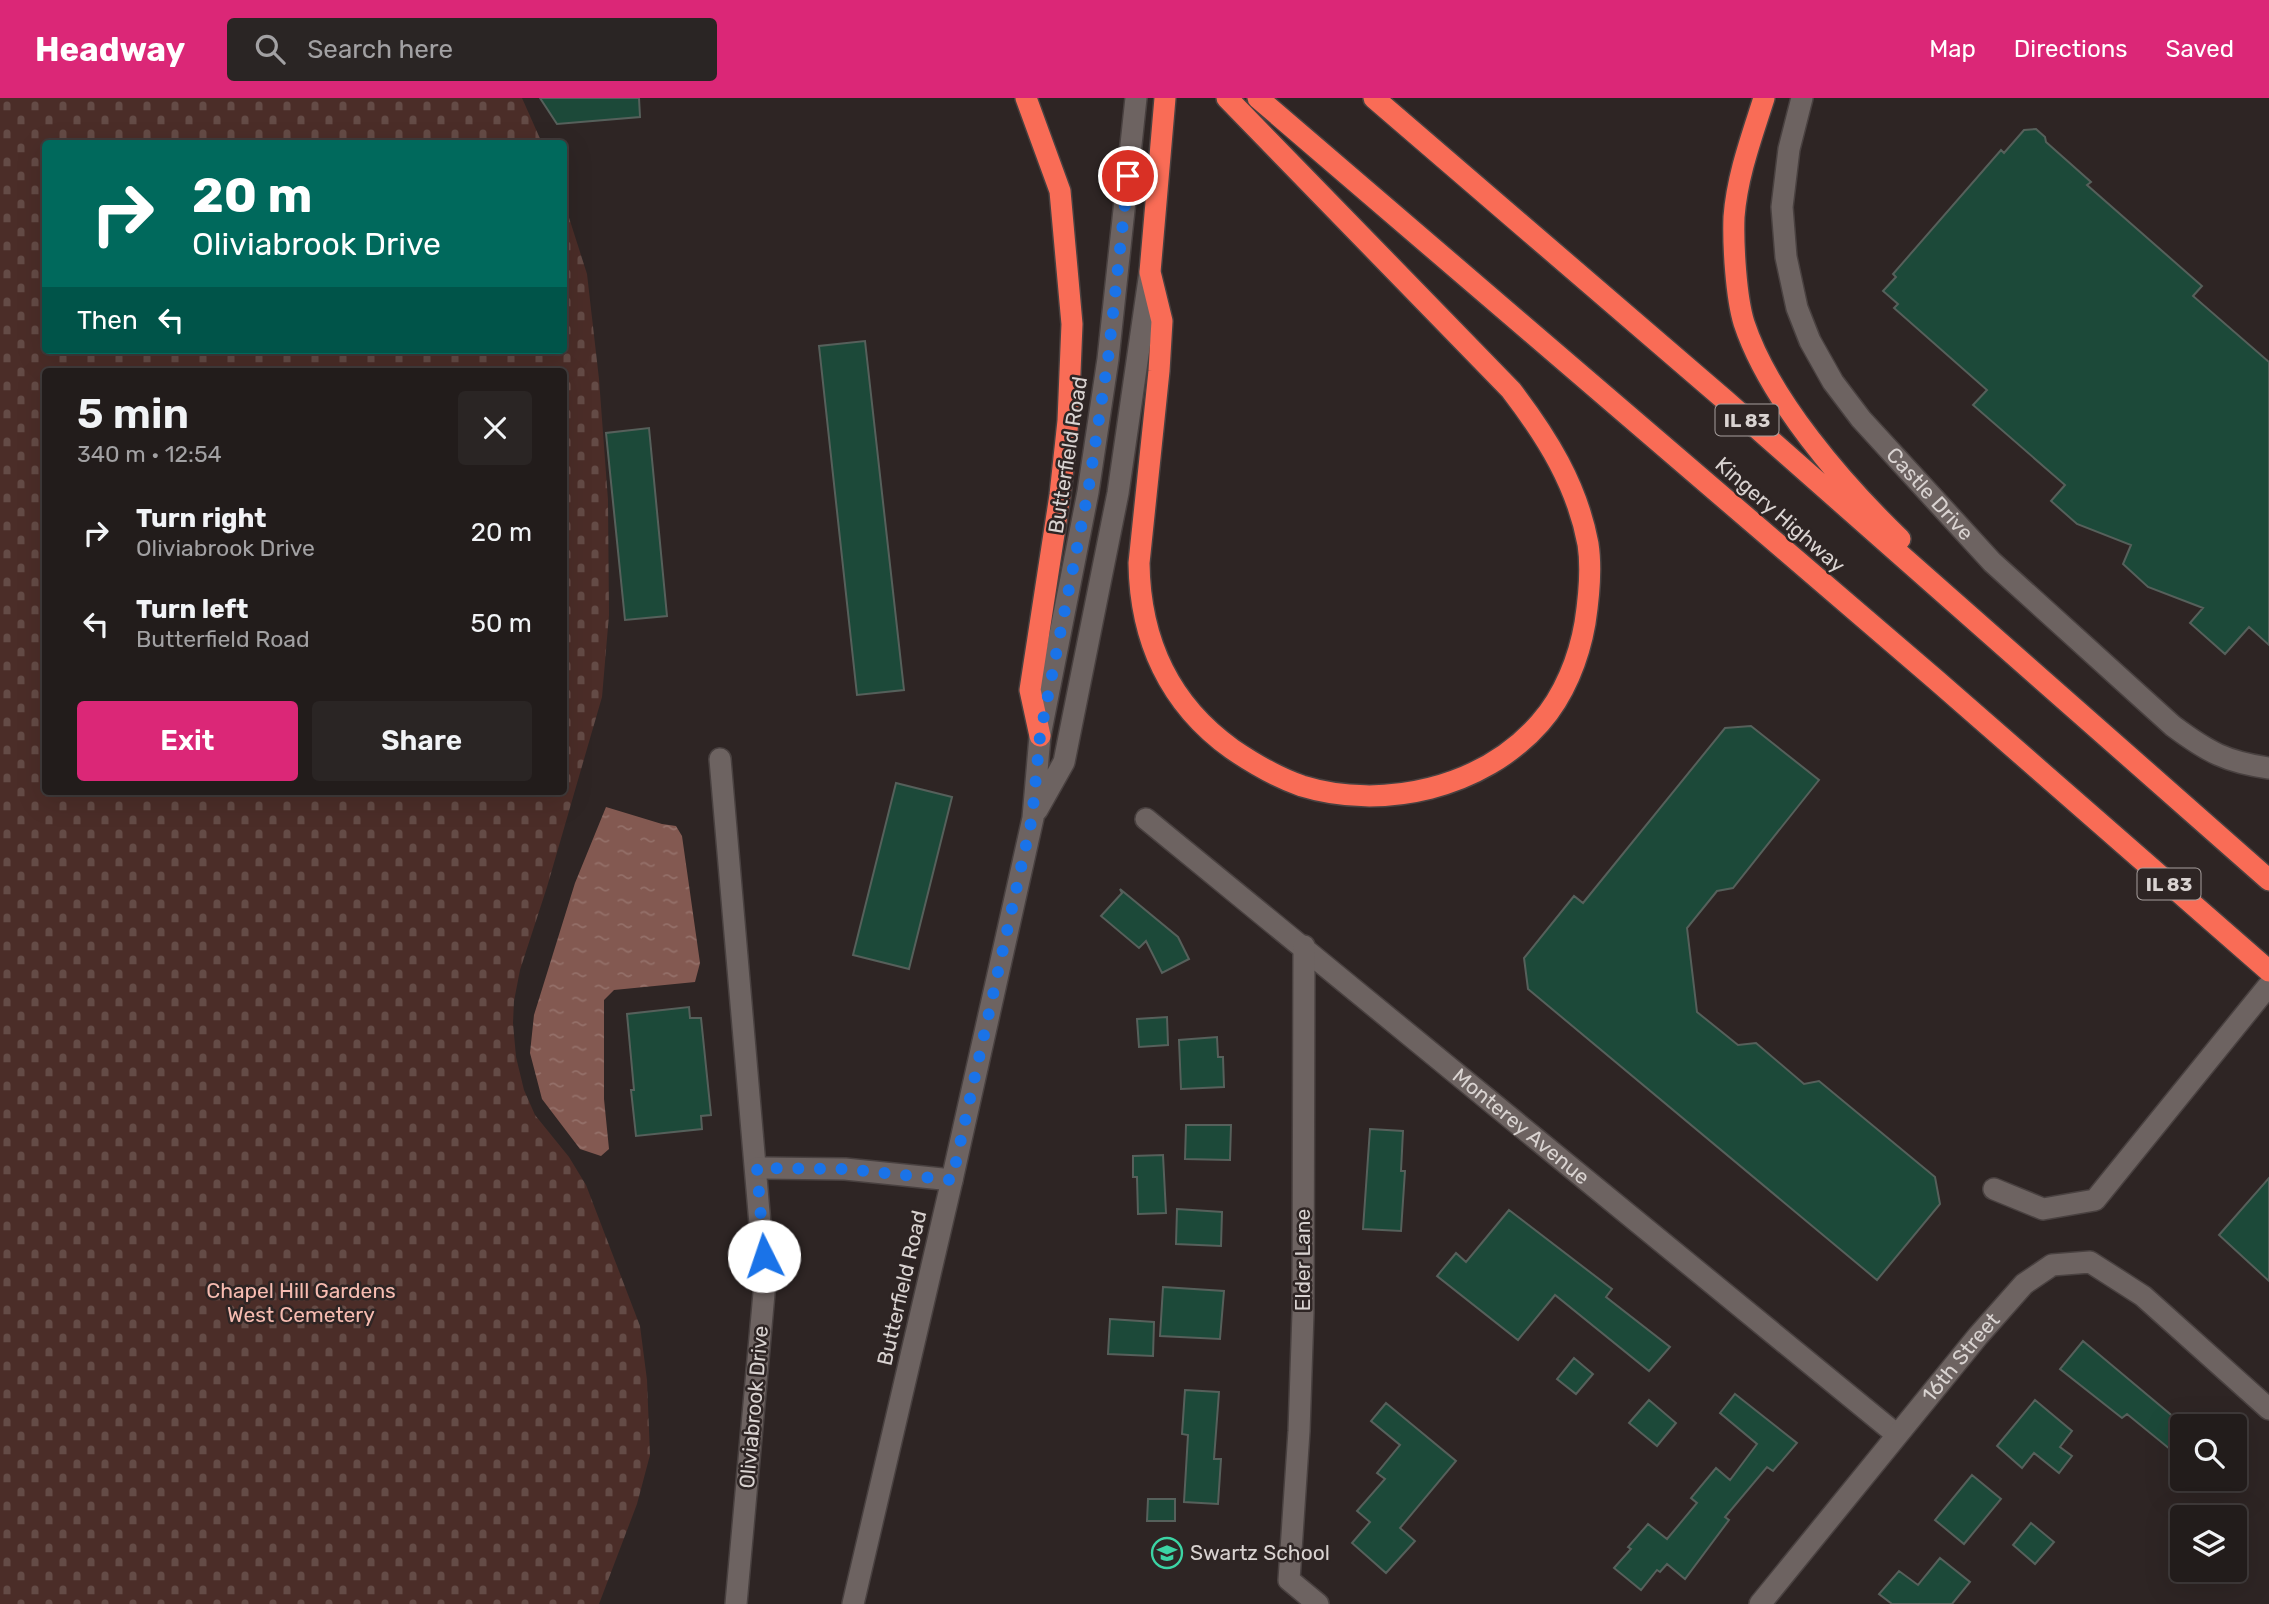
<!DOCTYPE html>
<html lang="en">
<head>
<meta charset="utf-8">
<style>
	:root { --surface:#221c1b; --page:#2a2524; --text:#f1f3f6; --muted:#a2a1a3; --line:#3f3a3a; --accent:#db2777 }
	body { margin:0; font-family:Rubik,sans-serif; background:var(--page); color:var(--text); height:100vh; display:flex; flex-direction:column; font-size:26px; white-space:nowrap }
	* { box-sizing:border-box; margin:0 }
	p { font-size:23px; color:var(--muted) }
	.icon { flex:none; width:38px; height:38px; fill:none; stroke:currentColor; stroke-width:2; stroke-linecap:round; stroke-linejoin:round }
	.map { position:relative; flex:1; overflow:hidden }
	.panel { position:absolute; left:42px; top:270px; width:525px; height:427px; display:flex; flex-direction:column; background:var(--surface); border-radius:7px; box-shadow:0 7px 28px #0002,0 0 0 2px var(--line) }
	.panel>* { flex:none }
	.hud { position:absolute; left:42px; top:42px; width:525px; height:214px; border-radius:7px; box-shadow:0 7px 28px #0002,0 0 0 2px var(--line); background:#00695c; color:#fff; overflow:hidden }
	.tools { position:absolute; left:2170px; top:1316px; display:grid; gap:14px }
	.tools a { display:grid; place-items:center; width:77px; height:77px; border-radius:7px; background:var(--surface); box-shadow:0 7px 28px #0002,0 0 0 2px var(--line); font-size:35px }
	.pin { position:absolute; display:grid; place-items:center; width:60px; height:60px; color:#fff; margin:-30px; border:4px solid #fff; border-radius:50%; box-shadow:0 2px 7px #0007 }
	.me { position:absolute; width:77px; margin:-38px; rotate:356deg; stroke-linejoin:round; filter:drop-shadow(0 0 5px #0008) }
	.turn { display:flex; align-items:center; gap:24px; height:147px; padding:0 35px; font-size:32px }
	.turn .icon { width:91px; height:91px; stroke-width:2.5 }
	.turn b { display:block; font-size:49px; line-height:60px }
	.then { display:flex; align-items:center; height:66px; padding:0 35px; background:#0003; gap:14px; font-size:26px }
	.round { display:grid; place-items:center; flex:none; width:74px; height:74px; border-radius:7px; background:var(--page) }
	.summary { display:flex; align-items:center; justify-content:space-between; height:119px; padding:0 35px }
	h1 { font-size:42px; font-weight:600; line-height:52px }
	.cta { display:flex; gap:14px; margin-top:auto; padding:14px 35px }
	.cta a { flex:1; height:80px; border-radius:7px; background:var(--accent); color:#fff; font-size:28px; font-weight:600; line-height:80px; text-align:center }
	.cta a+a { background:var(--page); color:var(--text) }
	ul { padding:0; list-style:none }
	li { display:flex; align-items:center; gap:21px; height:91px; padding:0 35px }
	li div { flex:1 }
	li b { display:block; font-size:26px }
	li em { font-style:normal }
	header { display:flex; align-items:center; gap:42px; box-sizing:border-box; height:98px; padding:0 35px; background:var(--accent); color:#fff }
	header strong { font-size:33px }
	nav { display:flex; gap:38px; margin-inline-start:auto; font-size:24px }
	.search { width:490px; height:63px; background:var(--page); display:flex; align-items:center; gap:18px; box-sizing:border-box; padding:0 24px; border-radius:7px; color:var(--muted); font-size:26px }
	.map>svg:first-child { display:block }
	.cemetery { fill:url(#cemetery-stones); fill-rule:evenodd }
	.water { fill:url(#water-ripples) }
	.building { fill:#1c4939; stroke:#56605b; stroke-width:2 }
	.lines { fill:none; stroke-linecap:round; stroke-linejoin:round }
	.street-casing { stroke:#494140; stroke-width:24 }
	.secondary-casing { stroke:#494140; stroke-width:24 }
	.highway-casing { stroke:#494140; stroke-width:24 }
	.street { stroke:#6d6361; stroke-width:21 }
	.secondary { stroke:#6d6361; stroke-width:21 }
	.highway { stroke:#f96c56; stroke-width:21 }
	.route { stroke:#1a73e8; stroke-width:12; stroke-dasharray:0 21.6 }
	.labels { text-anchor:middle; stroke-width:5; stroke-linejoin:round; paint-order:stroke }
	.shield { fill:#2e2524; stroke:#a69f9d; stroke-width:2 }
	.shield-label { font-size:19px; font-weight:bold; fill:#d9d3d1 }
	.street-label { font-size:21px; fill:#d9d3d1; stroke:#2e2524 }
	.park-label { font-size:21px; fill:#f7bcb1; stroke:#2e2524 }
	.poi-label { font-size:21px; fill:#d9d3d1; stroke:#2e2524; text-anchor:start }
</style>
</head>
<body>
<header>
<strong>Headway</strong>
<div class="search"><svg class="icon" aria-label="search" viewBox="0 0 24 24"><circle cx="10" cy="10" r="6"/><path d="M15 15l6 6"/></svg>Search here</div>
<nav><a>Map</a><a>Directions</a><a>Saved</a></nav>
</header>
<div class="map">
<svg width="2269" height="1506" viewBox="0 0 2269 1506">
	<defs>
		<pattern id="cemetery-stones" width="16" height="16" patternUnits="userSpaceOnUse" patternTransform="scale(1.75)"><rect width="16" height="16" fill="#4b2d28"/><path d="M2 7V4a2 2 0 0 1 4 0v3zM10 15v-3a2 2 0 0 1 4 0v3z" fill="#644b46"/></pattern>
		<pattern id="water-ripples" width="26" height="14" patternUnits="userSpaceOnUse" patternTransform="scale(1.75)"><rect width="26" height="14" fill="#835951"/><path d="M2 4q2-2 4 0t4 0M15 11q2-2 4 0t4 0" fill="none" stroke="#947069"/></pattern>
	</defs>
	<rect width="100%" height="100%" fill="#2e2524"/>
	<path class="cemetery" d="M0,0H522L542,45L46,46V252H564V104L587,176L599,281L608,402L609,517L602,599L547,789L520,872L514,903L513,925L516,959L524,992L535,1017L569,1059L586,1087L640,1228L647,1282L650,1357L637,1406L599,1506H0ZM46,273H564V693H46Z"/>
	<path class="water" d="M606,709L662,726L676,728L682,738L700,865L695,884L614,892L604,902V1001L609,1051L601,1058L580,1051L542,1001L530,955L534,917L575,785Z"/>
	<path class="building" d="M540,0H639L640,19L557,26Z
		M2036,31L2045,39L2046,44L2091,84L2087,87L2202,188L2193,198L2269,264V547L2249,529L2225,556L2190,525L2203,510L2148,489L2123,466L2131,447L2077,426L2051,403L2065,387L1973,307L1987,292L1894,210L1898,206L1883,193L1896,179L1893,176L2001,52L2004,55L2024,32Z
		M865,243L904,592L857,597L819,248Z
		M649,330L667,518L625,522L606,335Z
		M1751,628L1819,682L1733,790L1717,793L1687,830L1697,914L1738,947L1756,945L1804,986L1819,983L1935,1079L1940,1106L1877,1182L1528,891L1524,860L1574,798L1583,805L1725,630Z
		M896,685L952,699L909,871L853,857Z
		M1120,791L1178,839L1189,861L1162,875L1146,843L1139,850L1101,818L1122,795Z
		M689,909L690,920H701L711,1017L701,1018L702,1031L636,1038L631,992H634L627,916Z
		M1167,919L1168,947L1139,949L1137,921Z
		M1217,939L1218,959H1223L1224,989L1181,991L1179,942Z
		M1186,1027H1231L1230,1062L1185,1061Z
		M1370,1031L1403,1033L1401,1073H1405L1401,1133L1363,1131Z
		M1163,1057L1166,1115L1138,1116L1137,1079H1133V1058Z
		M2269,1080V1183L2219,1137Z
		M1177,1111L1222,1114L1221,1148L1176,1146Z
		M1509,1112L1612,1191L1606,1199L1670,1249L1649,1273L1555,1197L1518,1242L1437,1178L1456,1155L1466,1164Z
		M1163,1189L1224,1193L1220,1241L1160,1238Z
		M1110,1221L1154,1224L1153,1258L1108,1256Z
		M2083,1243L2182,1326V1361L2127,1316L2122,1320L2060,1271Z
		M1574,1260L1593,1276L1576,1296L1557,1281Z
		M1185,1292L1219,1294L1214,1361H1221L1218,1406L1184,1404L1188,1337L1182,1336Z
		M1735,1296L1797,1345L1773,1373L1767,1369L1725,1419L1729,1422L1685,1481L1667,1466L1660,1474L1657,1472L1641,1492L1614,1470L1631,1451L1628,1449L1648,1426L1667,1441L1697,1405L1691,1400L1716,1370L1730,1382L1757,1346L1720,1315Z
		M1649,1302L1676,1325L1657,1348L1629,1325Z
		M2035,1302L2072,1333L2060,1349L2072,1358L2059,1375L2034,1355L2022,1370L1997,1348Z
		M1386,1305L1456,1363L1400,1430L1415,1443L1386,1475L1352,1445L1370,1424L1357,1413L1385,1381L1377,1375L1400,1347L1371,1323Z
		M1972,1377L2001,1401L1964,1446L1935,1422Z
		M1148,1401H1175V1423H1147Z
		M2031,1425L2054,1444L2035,1466L2013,1447Z
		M1940,1460L1970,1484L1952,1506H1892L1879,1496L1899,1473L1918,1487Z"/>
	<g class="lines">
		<g class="street-casing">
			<g id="street">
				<path id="s1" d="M1802,0L1789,51L1782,109L1786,159L1797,210L1810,243L1833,284L1861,321L1992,464L2173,628C2208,654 2226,664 2269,670"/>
				<path d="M720,661L765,1184L736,1506"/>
				<path id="s2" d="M1146,721L1896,1336"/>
				<path d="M1304,848L1303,1215L1299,1333L1289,1482L1318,1506"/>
				<path d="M757,1070L845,1071L952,1082"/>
				<path d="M1994,1091L2043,1111L2095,1102L2269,887"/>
				<path id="s3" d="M1760,1506L1978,1238L2024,1186L2052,1167L2090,1164L2143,1198L2269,1311"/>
			</g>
		</g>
		<g class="secondary-casing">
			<path id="secondary" d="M1037,712L1064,664L1118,395L1150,174
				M853,1506L952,1082L1033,720L1040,638L1088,394L1108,261L1136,0"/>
		</g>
		<g class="highway-casing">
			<path id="highway" d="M1026,0L1060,93L1072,226L1068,323L1060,397L1030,592L1040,638
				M1165,0L1150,174L1162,223L1159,273L1139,465C1140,541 1169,606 1232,651C1254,666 1276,679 1302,688C1383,713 1483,690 1540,625C1564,598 1579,560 1585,525C1589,499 1592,472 1588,446C1577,387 1547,339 1511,292L1227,0
				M1258,0L1935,581L2269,873
				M1374,0L1725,302L2269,782
				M1764,0C1752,38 1737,78 1734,119C1733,147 1736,199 1744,225C1769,301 1843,386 1900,441"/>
		</g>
		<use href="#street" class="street"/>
		<use href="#secondary" class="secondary"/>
		<use href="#highway" class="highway"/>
	</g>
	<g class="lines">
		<path class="route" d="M764,1158L757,1070L845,1071L952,1082L1032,720L1040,638L1088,394L1108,261L1128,78"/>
	</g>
	<defs>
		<g id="school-ring" transform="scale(1.575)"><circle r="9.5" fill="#2e2524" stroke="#3cd4a4" stroke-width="1.5"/><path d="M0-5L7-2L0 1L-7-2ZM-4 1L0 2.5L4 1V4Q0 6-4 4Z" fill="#3cd4a4"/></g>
	</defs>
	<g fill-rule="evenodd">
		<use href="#school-ring" x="1167" y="1455"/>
	</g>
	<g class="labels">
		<g class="shield">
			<rect x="1715.5" y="306.5" width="63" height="31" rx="5"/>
			<rect x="2137.5" y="770.5" width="63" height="31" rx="5"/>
		</g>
		<g class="shield-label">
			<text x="1747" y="329">IL 83</text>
			<text x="2169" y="793">IL 83</text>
		</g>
		<g class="street-label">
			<text transform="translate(1068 357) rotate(-81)" y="7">Butterfield Road</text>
			<text dy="7" stroke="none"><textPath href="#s1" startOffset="444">Castle Drive</textPath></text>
			<text transform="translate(1780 417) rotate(41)" y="7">Kingery Highway</text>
			<text dy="7" stroke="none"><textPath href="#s2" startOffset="485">Monterey Avenue</textPath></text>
			<text transform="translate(1303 1162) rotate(-90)" y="7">Elder Lane</text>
			<text transform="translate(902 1190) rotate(-77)" y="7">Butterfield Road</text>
			<text dy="7" stroke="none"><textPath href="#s3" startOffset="318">16th Street</textPath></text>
			<text transform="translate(754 1309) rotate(-85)" y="7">Oliviabrook Drive</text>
		</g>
		<g class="park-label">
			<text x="301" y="1200">Chapel Hill Gardens<tspan x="301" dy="24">West Cemetery</tspan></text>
		</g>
		<g class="poi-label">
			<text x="1190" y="1462">Swartz School</text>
		</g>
	</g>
</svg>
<div class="tools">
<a><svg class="icon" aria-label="search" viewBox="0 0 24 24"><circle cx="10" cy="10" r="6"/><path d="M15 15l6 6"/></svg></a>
<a><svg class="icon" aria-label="layers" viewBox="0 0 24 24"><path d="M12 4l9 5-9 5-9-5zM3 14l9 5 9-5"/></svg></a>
</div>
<div class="pin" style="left:1128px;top:78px;background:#d93025"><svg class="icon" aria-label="arrive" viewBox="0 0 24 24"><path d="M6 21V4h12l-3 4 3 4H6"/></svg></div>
<svg class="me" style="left:764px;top:1158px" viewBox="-20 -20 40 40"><circle r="19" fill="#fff"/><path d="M0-13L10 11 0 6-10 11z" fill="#1a73e8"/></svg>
<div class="hud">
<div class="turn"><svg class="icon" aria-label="right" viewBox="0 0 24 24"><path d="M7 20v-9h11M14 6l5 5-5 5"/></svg><div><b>20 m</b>Oliviabrook Drive</div></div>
<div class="then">Then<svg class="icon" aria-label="left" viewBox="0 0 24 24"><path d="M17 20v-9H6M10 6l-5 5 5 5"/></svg></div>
</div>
<section class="panel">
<div class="summary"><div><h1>5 min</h1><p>340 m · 12:54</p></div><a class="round"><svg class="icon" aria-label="close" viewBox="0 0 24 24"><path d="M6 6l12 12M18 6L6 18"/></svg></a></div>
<ul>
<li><svg class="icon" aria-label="right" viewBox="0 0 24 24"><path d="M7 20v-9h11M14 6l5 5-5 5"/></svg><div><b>Turn right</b><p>Oliviabrook Drive</p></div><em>20 m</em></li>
<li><svg class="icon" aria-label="left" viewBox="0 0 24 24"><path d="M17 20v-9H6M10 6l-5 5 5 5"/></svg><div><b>Turn left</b><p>Butterfield Road</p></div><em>50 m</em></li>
</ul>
<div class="cta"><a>Exit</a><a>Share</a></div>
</section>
</div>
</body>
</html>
